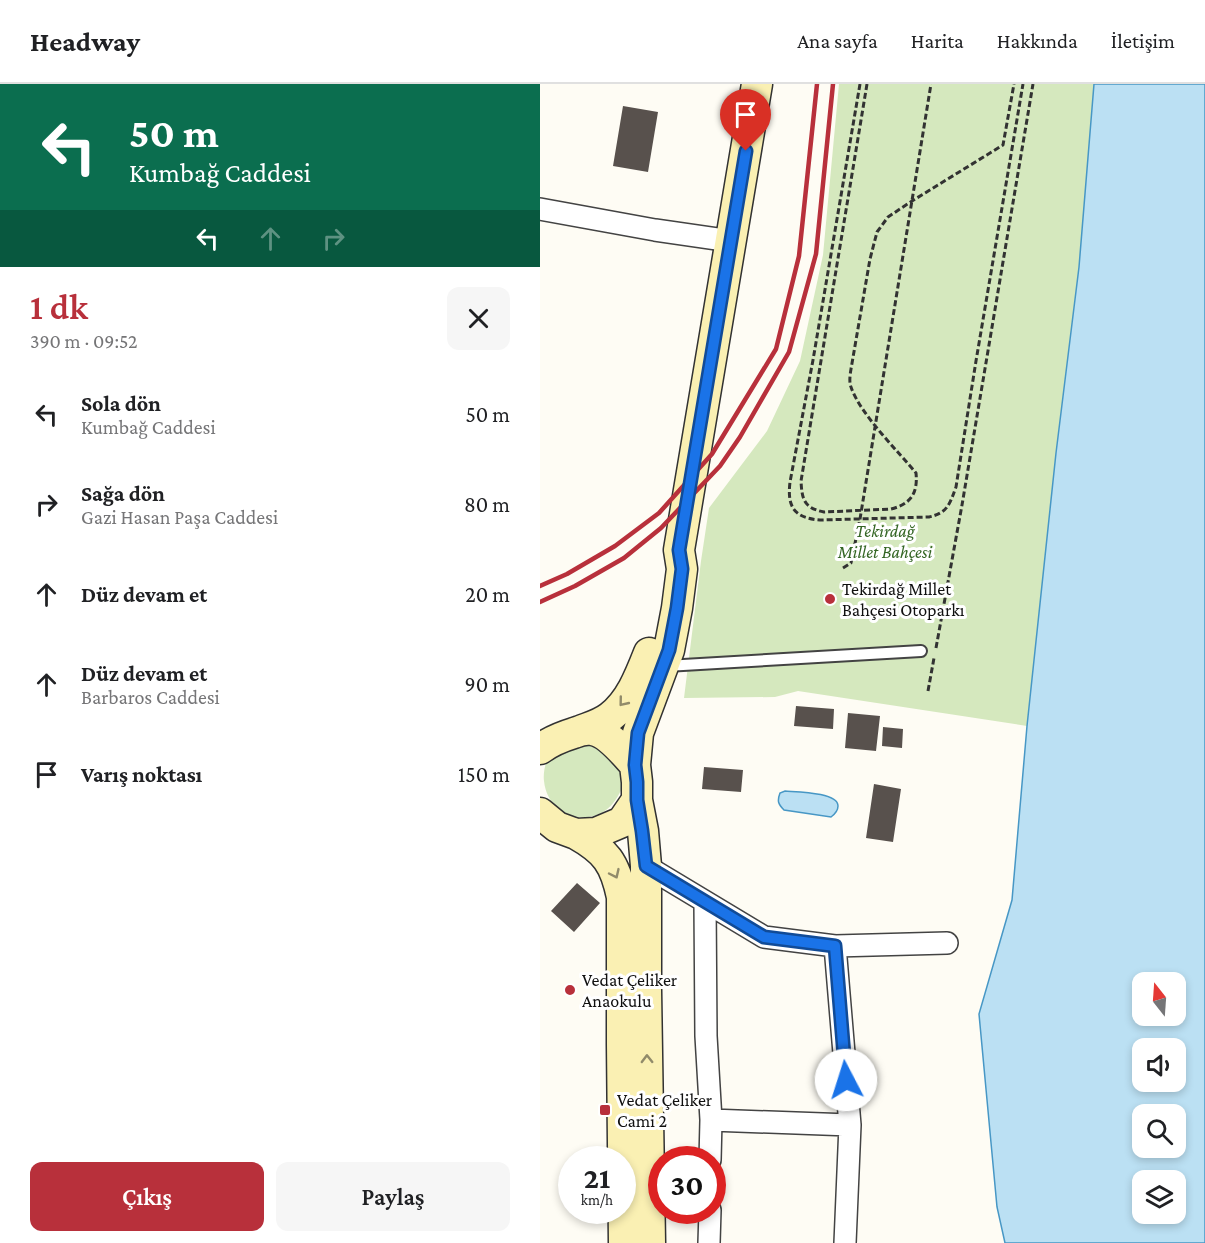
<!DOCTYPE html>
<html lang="tr">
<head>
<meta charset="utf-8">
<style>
	:root { --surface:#fff; --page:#f6f6f6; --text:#202124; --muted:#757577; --line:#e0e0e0; --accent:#b8303b }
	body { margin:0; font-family:"Crimson Pro",serif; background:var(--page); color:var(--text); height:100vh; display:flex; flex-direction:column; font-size:22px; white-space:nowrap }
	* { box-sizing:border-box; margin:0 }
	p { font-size:20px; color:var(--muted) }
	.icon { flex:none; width:33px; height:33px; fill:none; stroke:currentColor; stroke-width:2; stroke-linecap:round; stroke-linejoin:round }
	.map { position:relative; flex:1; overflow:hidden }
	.side { display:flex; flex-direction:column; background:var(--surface); width:540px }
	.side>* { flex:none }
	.banner { background:#0b6e4f; color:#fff; overflow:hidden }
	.needle { width:39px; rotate:343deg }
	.tools { position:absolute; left:592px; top:888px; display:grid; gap:12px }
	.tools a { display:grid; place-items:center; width:54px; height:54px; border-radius:12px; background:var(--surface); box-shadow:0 3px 9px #0003; font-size:30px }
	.speed { position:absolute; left:18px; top:1062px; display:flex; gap:12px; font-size:30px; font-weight:700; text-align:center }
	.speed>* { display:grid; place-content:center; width:78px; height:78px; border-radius:50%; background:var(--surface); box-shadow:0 3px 9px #0003; line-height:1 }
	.speed small { font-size:15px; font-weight:400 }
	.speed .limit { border:9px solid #d22; background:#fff; color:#111 }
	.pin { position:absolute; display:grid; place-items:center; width:51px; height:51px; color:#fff; margin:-62px -26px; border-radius:50% 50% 50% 0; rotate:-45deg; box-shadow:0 0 6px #0007 }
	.pin .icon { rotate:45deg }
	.me { position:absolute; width:66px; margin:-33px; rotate:355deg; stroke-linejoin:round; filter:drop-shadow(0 0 4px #0008) }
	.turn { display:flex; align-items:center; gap:21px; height:126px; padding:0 30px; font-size:27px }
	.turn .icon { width:78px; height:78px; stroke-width:2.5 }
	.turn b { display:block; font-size:42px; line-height:51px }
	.lanes { display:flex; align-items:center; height:57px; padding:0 30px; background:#0003; justify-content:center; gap:30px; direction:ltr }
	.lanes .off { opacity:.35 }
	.round { display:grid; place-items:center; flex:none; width:63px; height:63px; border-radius:12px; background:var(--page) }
	.overview { display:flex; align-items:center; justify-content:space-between; height:102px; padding:0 30px }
	h1 { font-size:36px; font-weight:600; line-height:45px; color:var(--accent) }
	.action { display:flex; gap:12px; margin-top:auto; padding:12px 30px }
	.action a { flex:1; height:69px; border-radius:12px; background:var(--accent); color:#fff; font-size:24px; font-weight:600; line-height:69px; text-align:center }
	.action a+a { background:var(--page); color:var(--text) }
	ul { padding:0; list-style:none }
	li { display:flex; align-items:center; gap:18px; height:90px; padding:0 30px }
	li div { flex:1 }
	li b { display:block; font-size:22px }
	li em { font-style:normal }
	header { display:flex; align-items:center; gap:36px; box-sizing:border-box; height:84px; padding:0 30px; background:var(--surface); border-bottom:2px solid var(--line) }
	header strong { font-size:28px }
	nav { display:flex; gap:33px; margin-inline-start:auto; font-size:21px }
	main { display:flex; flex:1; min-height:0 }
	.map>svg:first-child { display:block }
	.green { fill:#d5e8be }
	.water { fill:#bbe0f3; stroke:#4797c5; stroke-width:1.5; fill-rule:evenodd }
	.building { fill:#58514d }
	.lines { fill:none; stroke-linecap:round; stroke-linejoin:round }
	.lane-casing { stroke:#434343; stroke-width:14 }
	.street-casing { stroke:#434343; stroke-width:24 }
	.secondary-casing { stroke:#323232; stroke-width:33 }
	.path { stroke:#323232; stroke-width:3; stroke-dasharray:6 3; stroke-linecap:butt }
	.lane { stroke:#fff; stroke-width:10 }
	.street { stroke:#fff; stroke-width:21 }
	.secondary { stroke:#faf0b3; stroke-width:30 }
	.rail { stroke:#b8303b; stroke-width:4.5 }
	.oneway { stroke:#918b6a }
	.route-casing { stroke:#114b97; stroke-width:15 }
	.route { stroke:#1a73e8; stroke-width:10 }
	.poi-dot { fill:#b8303b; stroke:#fff; stroke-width:2 }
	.labels { text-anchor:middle; stroke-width:6; stroke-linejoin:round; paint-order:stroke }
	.park-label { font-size:18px; font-style:italic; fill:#336523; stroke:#fff }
	.poi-label { font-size:18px; fill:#101010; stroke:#fff; text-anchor:start }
</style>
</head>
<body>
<header>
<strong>Headway</strong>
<nav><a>Ana sayfa</a><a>Harita</a><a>Hakkında</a><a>İletişim</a></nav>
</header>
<main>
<section class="side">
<div class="banner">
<div class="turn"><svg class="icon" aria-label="left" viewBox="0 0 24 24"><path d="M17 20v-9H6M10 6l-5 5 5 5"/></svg><div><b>50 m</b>Kumbağ Caddesi</div></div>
<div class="lanes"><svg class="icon" aria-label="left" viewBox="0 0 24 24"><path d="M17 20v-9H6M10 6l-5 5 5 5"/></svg><svg class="icon off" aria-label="ahead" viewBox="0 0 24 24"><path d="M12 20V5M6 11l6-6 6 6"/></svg><svg class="icon off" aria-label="right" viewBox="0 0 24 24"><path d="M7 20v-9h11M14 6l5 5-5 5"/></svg></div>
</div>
<div class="overview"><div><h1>1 dk</h1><p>390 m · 09:52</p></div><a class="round"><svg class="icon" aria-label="close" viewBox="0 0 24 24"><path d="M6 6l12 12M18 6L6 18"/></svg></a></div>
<ul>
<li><svg class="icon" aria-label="left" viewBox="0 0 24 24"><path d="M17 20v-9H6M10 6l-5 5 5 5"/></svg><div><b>Sola dön</b><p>Kumbağ Caddesi</p></div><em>50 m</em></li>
<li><svg class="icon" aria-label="right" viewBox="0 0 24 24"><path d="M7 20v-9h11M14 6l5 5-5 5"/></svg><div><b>Sağa dön</b><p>Gazi Hasan Paşa Caddesi</p></div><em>80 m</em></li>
<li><svg class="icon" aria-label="ahead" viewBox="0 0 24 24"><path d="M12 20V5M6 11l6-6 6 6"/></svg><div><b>Düz devam et</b></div><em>20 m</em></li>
<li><svg class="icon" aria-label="ahead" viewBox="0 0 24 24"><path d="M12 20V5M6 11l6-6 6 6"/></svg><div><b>Düz devam et</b><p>Barbaros Caddesi</p></div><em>90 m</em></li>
<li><svg class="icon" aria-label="arrive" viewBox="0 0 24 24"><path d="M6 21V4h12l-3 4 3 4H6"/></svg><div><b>Varış noktası</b></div><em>150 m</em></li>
</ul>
<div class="action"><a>Çıkış</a><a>Paylaş</a></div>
</section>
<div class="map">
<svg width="665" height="1159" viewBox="0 0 665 1159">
	<rect width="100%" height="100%" fill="#fefcf4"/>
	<path class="green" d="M299,0H554L539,183L516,369L487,642L258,607L235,613L144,614L161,477L169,424L227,347L260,277L283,171Z
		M45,654L76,672C78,679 82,687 83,694C84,700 81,707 78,712C59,747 8,737 4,697C3,689 5,677 11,671C17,665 36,658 45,654Z"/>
	<path class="water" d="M554,0H665V1159H465L457,1123L439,930L472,816L487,642L516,369L539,183ZM603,898H636V932H603ZM603,964H636V998H603ZM603,1030H636V1064H603ZM603,1096H636V1130H603Z
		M245,707C256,708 298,708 298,722C298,727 295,730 291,733L244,726C238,720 237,717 240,709Z"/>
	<path class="building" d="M83,22L118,28L108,88L73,82Z
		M256,622L294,625L293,645L254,642Z
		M308,629L340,632L336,667L305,664Z
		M343,643L363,645L362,664L342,662Z
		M164,683L203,686L201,708L162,705Z
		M334,700L361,705L353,758L326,754Z
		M37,799L60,819L34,848L11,827Z"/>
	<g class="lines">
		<g class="lane-casing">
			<path id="lane" d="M126,582L381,567"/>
		</g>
		<g class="street-casing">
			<path id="street" d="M0,125L115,146L191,157
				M106,782L224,853L295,862L407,859
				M165,818L166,952L171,1036L170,1076
				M295,862L310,1041L305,1159
				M171,1036L310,1041
				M169,1159L170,1126"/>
		</g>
		<g class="secondary-casing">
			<path id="secondary" d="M40,647C50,643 61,640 70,633C90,618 100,592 109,569
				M0,665C11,657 21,653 34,649C39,647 46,645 52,646C68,648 85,670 95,681
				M0,729L17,743L36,750L56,749L82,738L97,716
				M36,750C66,767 75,779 82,813V960L84,1159
				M110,1159L106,906V782L103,747L97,716V698L95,681L98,649L129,566L137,524L142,485L139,466L217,0"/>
		</g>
		<path class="path" d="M320,0L273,276L250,398C247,423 254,434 280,436L389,433C408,429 410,419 416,403L436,277L483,0
			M327,0L261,397C262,416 264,424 284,428L351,425C371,420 378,409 376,389C358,367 320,330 311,303C309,298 310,291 311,285L330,175L337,148L348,133L372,117L463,61L474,0
			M303,484L311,479L320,435L391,0
			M396,564L422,421L493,0
			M388,607L394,574"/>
		<use href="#lane" class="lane"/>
		<use href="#street" class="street"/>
		<use href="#secondary" class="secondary"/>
		<path class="rail" d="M0,502L27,490L75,462L119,429L172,370L236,265L259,172L277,0
			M0,518L35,502L84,474L121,444L180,382L200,353L249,268L276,170L293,0"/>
	</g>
	<defs><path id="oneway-chevron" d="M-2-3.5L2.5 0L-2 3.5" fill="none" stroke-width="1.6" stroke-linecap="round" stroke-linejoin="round" transform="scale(1.5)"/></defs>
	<g class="oneway">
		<use href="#oneway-chevron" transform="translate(83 618) rotate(129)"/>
		<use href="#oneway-chevron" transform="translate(75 790) rotate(65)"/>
		<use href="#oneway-chevron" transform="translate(107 975) rotate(-91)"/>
	</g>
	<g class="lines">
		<g class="route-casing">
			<path id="route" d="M206,67L139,466L142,485L137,524L129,566L98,649L96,670L95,681L97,698V716L102,747L106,782L224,853L295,862L306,996"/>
		</g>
		<use href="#route" class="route"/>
	</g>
	<g class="poi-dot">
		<circle cx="290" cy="515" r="6"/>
		<circle cx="30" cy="906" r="6"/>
		<rect x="59" y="1020" width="12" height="12" rx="3"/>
	</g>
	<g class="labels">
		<g class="park-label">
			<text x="345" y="453">Tekirdağ<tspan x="345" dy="21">Millet Bahçesi</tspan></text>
		</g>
		<g class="poi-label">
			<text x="302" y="511">Tekirdağ Millet<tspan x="302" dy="21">Bahçesi Otoparkı</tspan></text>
			<text x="42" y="902">Vedat Çeliker<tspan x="42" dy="21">Anaokulu</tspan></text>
			<text x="77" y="1022">Vedat Çeliker<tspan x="77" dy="21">Cami 2</tspan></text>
		</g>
	</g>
</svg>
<div class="tools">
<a><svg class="needle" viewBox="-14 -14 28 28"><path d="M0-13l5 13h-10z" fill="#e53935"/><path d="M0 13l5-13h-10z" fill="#757577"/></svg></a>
<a><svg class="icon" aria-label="sound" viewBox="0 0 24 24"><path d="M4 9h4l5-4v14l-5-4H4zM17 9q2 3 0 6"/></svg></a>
<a><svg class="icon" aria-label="search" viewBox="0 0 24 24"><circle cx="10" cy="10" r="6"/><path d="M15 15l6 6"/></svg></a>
<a><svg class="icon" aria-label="layers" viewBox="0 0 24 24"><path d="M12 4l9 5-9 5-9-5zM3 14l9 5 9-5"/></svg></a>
</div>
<div class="speed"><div>21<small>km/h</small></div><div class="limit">30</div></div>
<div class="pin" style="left:206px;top:67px;background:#d93025"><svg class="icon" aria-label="arrive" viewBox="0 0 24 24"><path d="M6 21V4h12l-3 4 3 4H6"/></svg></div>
<svg class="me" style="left:306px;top:996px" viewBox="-20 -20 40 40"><circle r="19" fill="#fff"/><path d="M0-13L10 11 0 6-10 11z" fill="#1a73e8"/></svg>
</div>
</main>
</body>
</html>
